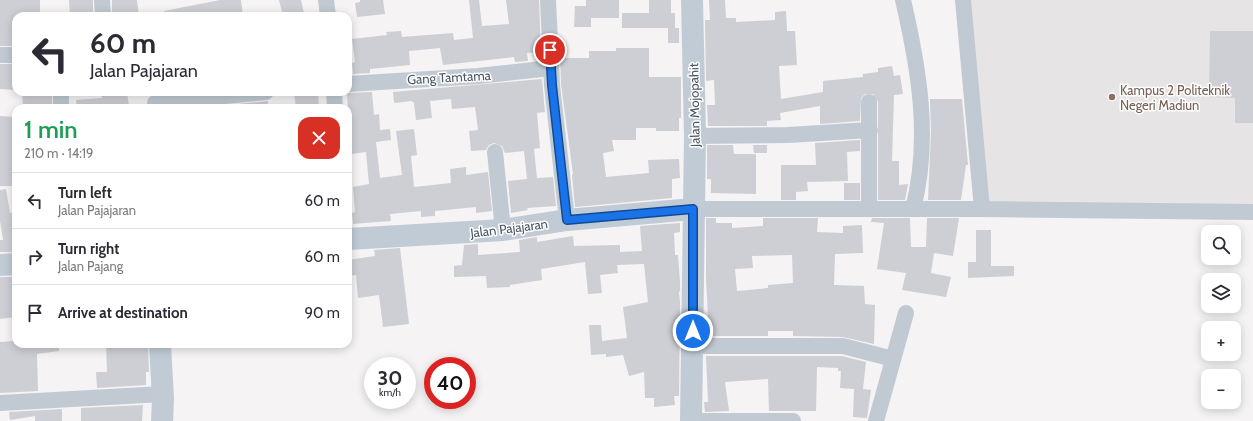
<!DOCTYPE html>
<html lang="en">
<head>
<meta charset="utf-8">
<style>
	:root { --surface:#fff; --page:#f2f2f3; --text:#2b2b33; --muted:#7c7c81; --line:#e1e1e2 }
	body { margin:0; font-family:Cabin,sans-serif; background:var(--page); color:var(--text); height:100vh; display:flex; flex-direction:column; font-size:15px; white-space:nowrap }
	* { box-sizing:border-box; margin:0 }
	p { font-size:13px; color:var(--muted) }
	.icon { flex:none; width:22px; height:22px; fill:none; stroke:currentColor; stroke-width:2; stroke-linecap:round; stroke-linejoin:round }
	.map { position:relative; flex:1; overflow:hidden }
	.side { position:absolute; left:12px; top:104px; width:340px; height:244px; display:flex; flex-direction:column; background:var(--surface); border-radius:12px; box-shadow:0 2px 10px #0003 }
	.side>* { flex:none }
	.guide { position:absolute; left:12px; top:12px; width:340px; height:84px; border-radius:12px; box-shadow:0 2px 10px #0003; background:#fff; color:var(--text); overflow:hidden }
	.buttons { position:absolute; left:1201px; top:225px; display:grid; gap:8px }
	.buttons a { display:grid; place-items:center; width:40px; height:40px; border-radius:8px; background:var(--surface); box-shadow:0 2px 10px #0003; font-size:20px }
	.speed { position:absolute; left:364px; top:357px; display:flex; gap:8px; font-size:20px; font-weight:700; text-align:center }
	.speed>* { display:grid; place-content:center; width:52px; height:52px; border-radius:50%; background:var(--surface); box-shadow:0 2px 10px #0003; line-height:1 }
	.speed small { font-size:10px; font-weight:400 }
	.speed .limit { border:6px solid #d22; background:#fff; color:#111 }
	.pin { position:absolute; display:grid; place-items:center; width:34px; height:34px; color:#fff; margin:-17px; border:2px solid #fff; border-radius:50%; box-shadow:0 1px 4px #0007 }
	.me { position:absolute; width:44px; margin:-22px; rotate:0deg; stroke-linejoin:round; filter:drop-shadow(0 0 3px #0008) }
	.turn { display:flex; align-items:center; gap:14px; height:84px; padding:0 12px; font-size:18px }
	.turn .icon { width:52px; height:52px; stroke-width:2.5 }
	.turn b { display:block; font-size:28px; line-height:34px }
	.round { display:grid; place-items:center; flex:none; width:42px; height:42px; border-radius:12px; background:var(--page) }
	.head { display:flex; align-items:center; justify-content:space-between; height:68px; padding:0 12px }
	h1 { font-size:24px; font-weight:600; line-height:30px; color:#1e9e55 }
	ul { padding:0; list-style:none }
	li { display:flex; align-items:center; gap:12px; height:56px; padding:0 12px; border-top:1px solid var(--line) }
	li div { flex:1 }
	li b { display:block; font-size:15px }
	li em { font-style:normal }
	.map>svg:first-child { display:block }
	.education { fill:#e6e4e5 }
	.building { fill:#cdcfd5; fill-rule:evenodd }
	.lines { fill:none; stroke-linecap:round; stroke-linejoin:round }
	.street { stroke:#c1cad2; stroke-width:16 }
	.secondary { stroke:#c1cbd6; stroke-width:22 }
	.route-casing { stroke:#114b97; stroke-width:10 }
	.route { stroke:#1a73e8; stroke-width:7 }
	.education-dot { fill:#8d6e63; stroke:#fff; stroke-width:1.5 }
	.labels { text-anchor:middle; stroke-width:3; stroke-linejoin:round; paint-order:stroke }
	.street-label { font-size:13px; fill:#4a5661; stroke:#fff }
	.education-label { font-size:13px; fill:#785e54; stroke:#fff; text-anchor:start }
</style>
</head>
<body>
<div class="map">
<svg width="1253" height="421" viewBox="0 0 1253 421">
	<rect width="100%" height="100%" fill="#f5f3f3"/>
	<path class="education" d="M963,0H1253V207L988,203Z"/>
	<path class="building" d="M0,0H40V16H16V34L12,35L13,46H0Z
		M69,0H93V16H70Z
		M112,0H137L139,16H112Z
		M220,0H241L243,16H164V11Z
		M279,0H301L304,13L283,16Z
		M360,0H383L385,14L357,17L355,3L360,2Z
		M469,0H479L482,26L509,24L506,0H539L541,52L527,53L528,61L515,62L514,57L443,65L440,48L409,51L410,65L370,69V73L353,74L352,63L355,62L352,39L387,35L386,32L401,31L402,37L453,33L454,40L473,38Z
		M586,0H619V18H591V27H574L575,6H586Z
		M649,0H671V13H675V28H622V13H649Z
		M709,0H725L726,18H736V22L775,20V12L786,11L787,31H795L797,65L779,66L781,99L823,92V81L863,77V74L878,72V68L892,66L894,76L900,75L903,94L894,95L892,161H899V185L908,184L905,200H878V102L873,94H865L861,98L860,121L820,124V106L780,113L781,120L767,121V126H708L707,105H715L714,80L706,81L705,20H710Z
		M668,28H679V43H668Z
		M1210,31H1253V123H1235V98L1209,97Z
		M616,48H649V77H681V118H679V131H656V128H636V140H612L614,151L603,153L606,177L649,173L648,160L679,159L680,178L672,179V198L575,207L572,175L573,174L561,84L560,53H565L566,58H589V51H616Z
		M0,64H16V90L0,89Z
		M542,79L545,112L537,113L540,148L534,149L537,178L553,177L556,206L527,208L528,210L511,213L508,181L527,179L524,151L505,153L502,146L494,143L489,145L486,150L471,151L469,131L478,130L475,107L452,109L451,99L430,101L432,118L416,120L414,103L412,101L394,103L393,92Z
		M22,92H52V108H23Z
		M100,92H127L129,106L111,108H77L76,100L102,98Z
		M294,92H318L319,108H296Z
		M372,92L374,115L379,114L380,130L390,129L391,140L376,142L380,178L402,175L396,131L414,129L417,155L411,156L414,187L451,183L450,169L466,167V175L488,172L492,211L476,213V207L435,211V216L421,217V211L390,214L391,221L353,224L352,213L355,212L353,187L369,184L366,152L351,154L347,93Z
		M930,99H962L968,165H966L961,200H928L931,131Z
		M268,101V108H238V104Z
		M0,116L16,117V186H0Z
		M860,140V151L847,152L848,181L807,182L808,191L796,192V200H781V165H816L815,143Z
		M707,145H733L734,154H756V194L711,193V179H707Z
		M753,145H767V153H754Z
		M844,183H860V200H844Z
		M6,189L10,213L16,212V252H0V240H3L0,221V190Z
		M706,218H716V223H732V228L763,226V218H818L817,232L843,233V226L862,225L863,253L835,254L834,285L864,286L865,304L875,305L874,344L843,337L793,336V331H768V336H709L706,278ZM792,255L793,283L768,285V288L737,291L735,269L753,268L752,256Z
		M872,218H910L911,247H926L927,218H959L953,256L934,253L931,273L951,277L946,297L902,290L906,273L877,269L884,223L871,222Z
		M680,223V232L674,233L675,255H678L680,282V291L679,292L680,302L679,396H674L675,405L654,407V398H645L644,372L629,376L623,355L606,357V354L591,355L589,325H601L602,341L627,338L623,307L648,302L644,264L617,265L618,273L600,275L602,293L588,294L585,262L541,269L542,280L510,285V287L487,288L486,276L454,277V266L462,265L464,245L478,244V255L520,252L519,240L537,237V242L573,236L574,246L620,245V252L642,251L640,226Z
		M976,230H991V266H1014V276L968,278V262H976Z
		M400,248L409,324L383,327L379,295L358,298L356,275L348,276V260L375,256L374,250Z
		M0,277H16V317L0,319Z
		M14,341V344H59V351L37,354L38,391L0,393V342Z
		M106,344H148L149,372H146V385L97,388L96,372H107Z
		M706,356H842L866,362L863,389L871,390L867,418L853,417L854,389L840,388L841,371H838V368L817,367L816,411H769L768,379L725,382L729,411L705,412L704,402H708Z
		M143,405L142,421H81V408Z
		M62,409V421H35V416L10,420L9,412Z"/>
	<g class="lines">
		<path class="street" d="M102,0L103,16
			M326,0L328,16
			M548,0L552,85L567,220
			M903,0C919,69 931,139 913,209
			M963,0L982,209
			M0,55H16
			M348,84L478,76L551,68
			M61,92V108
			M334,92L335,108
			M869,102V209
			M155,103L266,92
			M695,136L788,135L870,130
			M495,152L503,230
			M693,209H982L1253,212
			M693,346H843L893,359
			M0,403L163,394
			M691,421H793
			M876,421L906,313"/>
		<path class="secondary" d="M348,239L503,230L567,220L693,209
			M0,265L16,264
			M160,344L163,399L162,421
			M691,421L695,136L692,0"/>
	</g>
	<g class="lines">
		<g class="route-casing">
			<path id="route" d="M550,50L552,85L567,220L693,209V331"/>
		</g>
		<use href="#route" class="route"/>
	</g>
	<circle class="education-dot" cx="1112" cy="97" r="4"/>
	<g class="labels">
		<g class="street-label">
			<text transform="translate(449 77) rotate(-3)" y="5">Gang Tamtama</text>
			<text transform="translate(694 105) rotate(-91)" y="5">Jalan Mojopahit</text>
			<text transform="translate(509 228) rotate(-7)" y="5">Jalan Pajajaran</text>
		</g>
		<g class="education-label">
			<text x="1120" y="95">Kampus 2 Politeknik<tspan x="1120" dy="15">Negeri Madiun</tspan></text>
		</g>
	</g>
</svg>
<div class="buttons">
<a><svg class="icon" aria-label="search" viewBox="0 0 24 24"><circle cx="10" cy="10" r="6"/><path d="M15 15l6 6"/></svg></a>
<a><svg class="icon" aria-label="layers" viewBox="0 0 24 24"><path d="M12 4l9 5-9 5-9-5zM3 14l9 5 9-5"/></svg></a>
<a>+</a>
<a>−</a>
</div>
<div class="speed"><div>30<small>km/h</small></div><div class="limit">40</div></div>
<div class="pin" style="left:550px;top:50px;background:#d93025"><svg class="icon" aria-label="arrive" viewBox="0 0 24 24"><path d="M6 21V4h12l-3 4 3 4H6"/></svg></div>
<svg class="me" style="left:693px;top:331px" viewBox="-20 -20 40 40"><circle r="17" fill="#1a73e8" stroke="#fff" stroke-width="3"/><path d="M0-11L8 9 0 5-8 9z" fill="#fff"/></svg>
<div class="guide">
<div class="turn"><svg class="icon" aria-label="left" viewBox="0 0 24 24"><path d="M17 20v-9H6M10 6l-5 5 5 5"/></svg><div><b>60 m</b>Jalan Pajajaran</div></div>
</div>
<section class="side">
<div class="head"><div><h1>1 min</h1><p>210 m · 14:19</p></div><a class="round" style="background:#d93025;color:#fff"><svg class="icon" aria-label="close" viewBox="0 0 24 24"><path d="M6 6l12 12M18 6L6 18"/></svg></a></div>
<ul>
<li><svg class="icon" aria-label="left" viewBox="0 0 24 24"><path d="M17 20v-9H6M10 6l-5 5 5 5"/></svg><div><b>Turn left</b><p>Jalan Pajajaran</p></div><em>60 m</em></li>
<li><svg class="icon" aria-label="right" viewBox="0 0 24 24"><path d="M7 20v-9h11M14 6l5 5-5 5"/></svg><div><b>Turn right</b><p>Jalan Pajang</p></div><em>60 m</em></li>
<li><svg class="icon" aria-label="arrive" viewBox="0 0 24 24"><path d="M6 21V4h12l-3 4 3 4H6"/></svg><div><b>Arrive at destination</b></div><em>90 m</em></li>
</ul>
</section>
</div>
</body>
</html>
